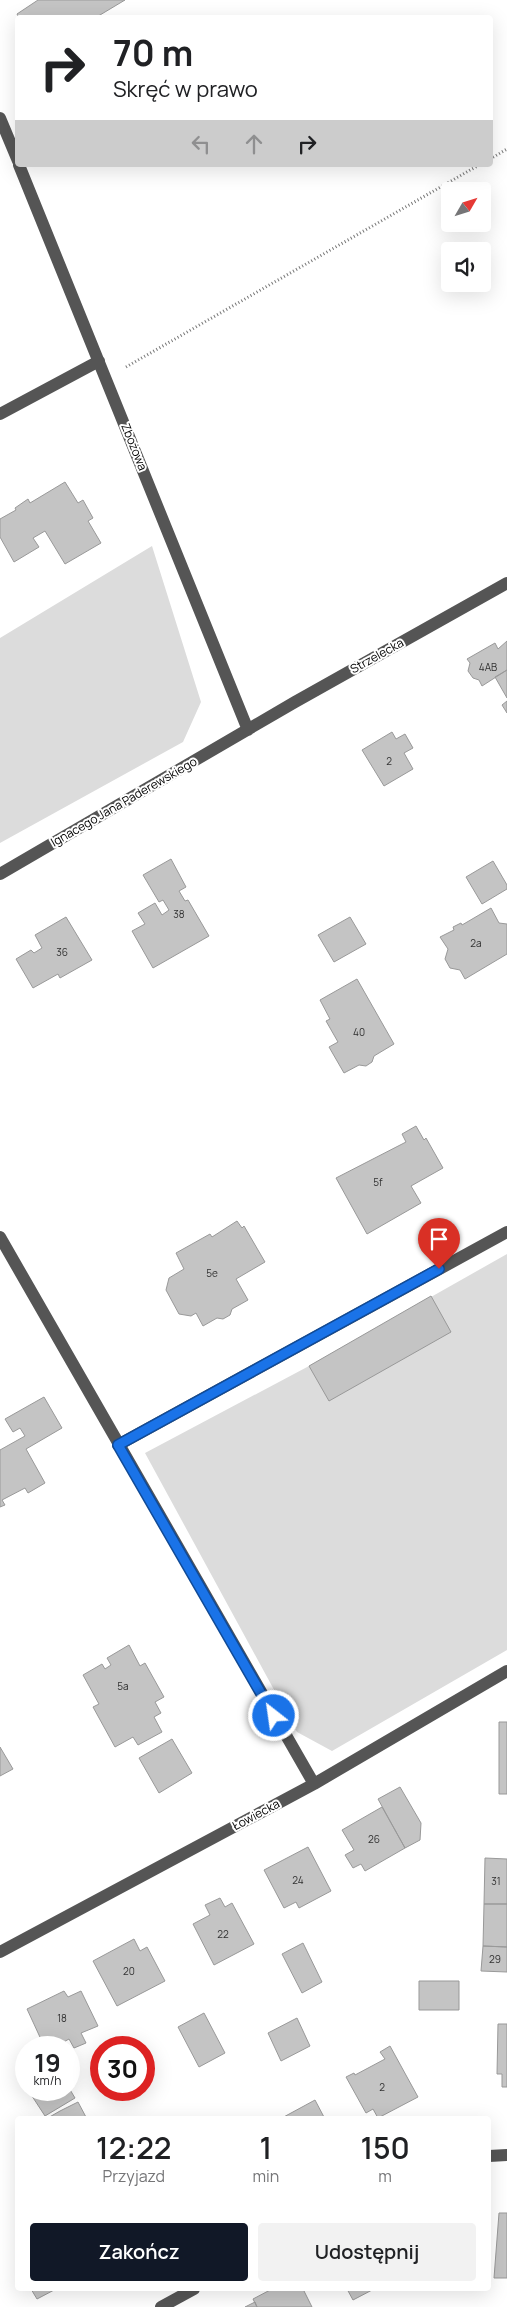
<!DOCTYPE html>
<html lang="pl">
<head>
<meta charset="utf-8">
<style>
	:root { --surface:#fff; --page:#f2f2f2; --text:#202124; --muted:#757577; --accent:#111827 }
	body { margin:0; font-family:Manrope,sans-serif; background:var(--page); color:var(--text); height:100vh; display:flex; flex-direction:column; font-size:19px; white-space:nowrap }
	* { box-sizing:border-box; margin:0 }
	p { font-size:16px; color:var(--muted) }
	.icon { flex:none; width:28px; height:28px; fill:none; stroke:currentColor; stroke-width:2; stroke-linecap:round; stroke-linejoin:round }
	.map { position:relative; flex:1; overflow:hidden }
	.sheet { position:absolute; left:15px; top:2116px; width:476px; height:175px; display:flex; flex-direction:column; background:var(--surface); border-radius:5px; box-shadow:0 5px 20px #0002 }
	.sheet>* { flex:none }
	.hud { position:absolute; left:15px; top:15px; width:478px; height:152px; border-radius:5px; box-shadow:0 5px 20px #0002; background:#fff; color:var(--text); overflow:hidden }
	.needle { width:32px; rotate:51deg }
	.tools { position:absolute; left:441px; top:182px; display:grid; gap:10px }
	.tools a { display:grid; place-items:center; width:50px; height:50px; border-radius:5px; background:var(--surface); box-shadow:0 5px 20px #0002; font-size:25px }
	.speed { position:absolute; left:15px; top:2036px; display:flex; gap:10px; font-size:25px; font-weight:700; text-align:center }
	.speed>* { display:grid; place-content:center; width:65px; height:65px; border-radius:50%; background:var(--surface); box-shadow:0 5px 20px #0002; line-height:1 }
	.speed small { font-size:12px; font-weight:400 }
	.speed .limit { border:8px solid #d22; background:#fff; color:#111 }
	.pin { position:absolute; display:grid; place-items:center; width:42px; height:42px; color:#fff; margin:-51px -21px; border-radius:50% 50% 50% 0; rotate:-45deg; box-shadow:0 0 5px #0007 }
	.pin .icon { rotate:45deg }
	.me { position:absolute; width:55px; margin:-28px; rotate:330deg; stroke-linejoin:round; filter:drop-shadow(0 0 4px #0008) }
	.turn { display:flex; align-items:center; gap:18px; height:105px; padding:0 15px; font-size:22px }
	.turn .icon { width:65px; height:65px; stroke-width:2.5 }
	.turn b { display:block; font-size:35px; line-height:42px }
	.lanes { display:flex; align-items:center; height:48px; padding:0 15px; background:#0003; justify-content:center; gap:25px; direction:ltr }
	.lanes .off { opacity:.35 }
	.eta { display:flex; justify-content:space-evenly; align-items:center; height:85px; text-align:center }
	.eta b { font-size:30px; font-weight:600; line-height:35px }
	.button { display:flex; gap:10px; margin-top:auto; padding:10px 15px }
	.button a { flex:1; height:58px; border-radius:5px; background:var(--accent); color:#fff; font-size:20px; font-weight:600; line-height:58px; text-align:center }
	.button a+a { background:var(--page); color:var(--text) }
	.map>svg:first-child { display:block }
	.green { fill:#dcdcdc }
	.building { fill:#c4c4c4; stroke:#999 }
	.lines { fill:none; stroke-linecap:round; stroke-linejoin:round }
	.path { stroke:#777; stroke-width:3; stroke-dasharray:1 2.5; stroke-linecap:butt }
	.minor { stroke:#555; stroke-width:12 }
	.route-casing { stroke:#114b97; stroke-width:12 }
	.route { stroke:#1a73e8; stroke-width:9 }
	.labels { text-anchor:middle; stroke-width:4; stroke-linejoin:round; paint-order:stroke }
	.number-label { font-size:10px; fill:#313131 }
	.street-label { font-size:12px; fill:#000; stroke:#fff }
</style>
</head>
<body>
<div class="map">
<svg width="507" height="2307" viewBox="0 0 507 2307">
	<rect width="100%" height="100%" fill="#fff"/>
	<path class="green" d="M152,546L201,702L183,742L0,843V638Z
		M507,1254V1650L332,1751L297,1732L145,1453L309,1366Z"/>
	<path class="building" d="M38,0H125L95,18H19L17,14Z
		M65,482L78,503L83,500L93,518L88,521L101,543L65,564L45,531L33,538L39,547L14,562L0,537V519L16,510L15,508L28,499L30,503Z
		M507,641V670L482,686L479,680L473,678L468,671L470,663L467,659L495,643L498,649Z
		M507,670V698L495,677Z
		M507,701V713L502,705Z
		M392,732L396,739L405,734L413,748L404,753L413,769L384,786L362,750Z
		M171,859L186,887L179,891L185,901L188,900L209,936L153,968L132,931L145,924L138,913L155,903L162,915L169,910L163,900L159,902L143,875Z
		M493,861L507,885V889L482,904L466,877Z
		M491,908L499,923L507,924V954L465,979L460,970L450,968L445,959L448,949L440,937L454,930L453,927L461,923L462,925Z
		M66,917L92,960L60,978L58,974L33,988L16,959L31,950L34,953L42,948L35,935Z
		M350,917L366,944L334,962L318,935Z
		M357,979L394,1044L374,1056L372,1062L366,1066L359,1065L344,1073L329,1047L338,1042L326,1021L330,1019L320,1000Z
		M416,1126L424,1140L426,1138L443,1168L411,1186L421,1203L367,1234L336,1178L406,1142L402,1134Z
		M237,1221L242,1228L244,1226L265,1262L236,1279L248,1300L232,1309L230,1315L223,1319L217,1318L203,1326L196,1313L191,1316L179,1314L166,1290L169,1278L184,1269L176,1253L210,1234L212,1237Z
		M431,1296L451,1332L329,1401L309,1366Z
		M44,1397L62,1428L26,1449L45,1483L28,1493L25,1488L2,1500L5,1505L0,1507V1450L25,1436L20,1428L13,1432L5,1419Z
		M129,1645L140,1666L145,1663L164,1697L155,1702L161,1713L154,1717L162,1732L138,1745L133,1737L115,1747L93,1707L99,1704L83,1675L102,1664L105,1669L111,1665L107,1658Z
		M499,1722H507V1794H499Z
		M172,1739L192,1773L159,1793L139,1758Z
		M0,1747L13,1769L0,1776Z
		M400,1787L421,1823L420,1840L405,1848L378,1799Z
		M382,1807L405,1848L365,1871L361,1864L353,1868L345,1855L354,1850L342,1830Z
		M308,1847L331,1891L299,1908L296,1902L284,1908L264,1870Z
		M485,1858L507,1859V1904H484Z
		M220,1898L225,1907L232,1903L254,1944L214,1965L193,1924L210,1915L205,1905Z
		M484,1904H507V1947L483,1946Z
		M134,1939L140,1951L147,1947L165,1981L117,2006L93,1961Z
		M303,1943L322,1982L302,1993L282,1954Z
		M483,1946L507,1947V1972L481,1971Z
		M419,1981H459V2010H419Z
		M64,1991L68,1997L81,1991L98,2026L81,2033L86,2043L74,2048L69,2039L53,2048H45L27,2009Z
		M204,2013L225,2053L199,2067L178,2027Z
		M297,2018L310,2046L281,2061L268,2033Z
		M498,2024H507V2087H502V2074H497Z
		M390,2046L418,2097L378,2118L373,2109L366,2113L346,2077L354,2073L355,2075L385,2059L380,2052Z
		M69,2088L75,2098L45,2116L30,2093L35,2090H69Z
		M315,2100L325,2119H280Z
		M78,2102L87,2119H46L60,2111Z
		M499,2213H507V2278H494Z
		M31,2289H56L37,2299Z
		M272,2289H303L312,2307H257L253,2299Z
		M347,2289H374L353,2300Z
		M255,2302L257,2307H245Z"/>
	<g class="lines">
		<path class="path" d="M490,159L507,149
			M126,367L479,165"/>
		<path class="minor" d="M0,118L18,161
			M19,165L248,730
			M0,414L99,361
			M0,874L295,702L507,583
			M0,1237L314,1784
			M118,1445L507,1232
			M0,1952L314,1784L507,1671
			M489,2156L507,2155
			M161,2307L194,2289"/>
	</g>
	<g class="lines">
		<g class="route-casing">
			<path id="route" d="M274,1716L118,1445L439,1269"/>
		</g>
		<use href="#route" class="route"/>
	</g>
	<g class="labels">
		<g class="number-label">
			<text x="488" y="671">4AB</text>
			<text x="389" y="765">2</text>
			<text x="179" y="918">38</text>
			<text x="476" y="947">2a</text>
			<text x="62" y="956">36</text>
			<text x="359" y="1036">40</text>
			<text x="378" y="1186">5f</text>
			<text x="212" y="1277">5e</text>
			<text x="123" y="1690">5a</text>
			<text x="374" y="1843">26</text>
			<text x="298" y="1884">24</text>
			<text x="496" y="1885">31</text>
			<text x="223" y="1938">22</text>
			<text x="495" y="1963">29</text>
			<text x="129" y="1975">20</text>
			<text x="62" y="2022">18</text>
			<text x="382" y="2091">2</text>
		</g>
		<g class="street-label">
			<text transform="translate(134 447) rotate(68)" y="4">Zbożowa</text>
			<text transform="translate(377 656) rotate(-29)" y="4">Strzelecka</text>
			<text transform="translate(124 802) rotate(-30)" y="4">Ignacego Jana Paderewskiego</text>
			<text transform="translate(256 1815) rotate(-28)" y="4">Łowiecka</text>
		</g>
	</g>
</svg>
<div class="tools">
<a><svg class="needle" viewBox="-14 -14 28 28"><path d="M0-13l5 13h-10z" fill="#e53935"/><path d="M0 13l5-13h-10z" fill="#757577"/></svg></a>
<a><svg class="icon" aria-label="sound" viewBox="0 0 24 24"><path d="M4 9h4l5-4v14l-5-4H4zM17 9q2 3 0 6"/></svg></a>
</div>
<div class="speed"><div>19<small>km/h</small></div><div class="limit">30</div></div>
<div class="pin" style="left:439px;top:1269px;background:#d93025"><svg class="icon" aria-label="arrive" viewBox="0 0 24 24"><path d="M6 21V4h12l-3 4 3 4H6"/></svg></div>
<svg class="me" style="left:274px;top:1716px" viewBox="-20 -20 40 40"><circle r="17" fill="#1a73e8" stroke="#fff" stroke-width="3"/><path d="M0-11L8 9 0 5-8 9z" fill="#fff"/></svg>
<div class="hud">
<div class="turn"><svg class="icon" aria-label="right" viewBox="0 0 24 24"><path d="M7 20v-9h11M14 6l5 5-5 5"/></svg><div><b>70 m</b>Skręć w prawo</div></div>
<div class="lanes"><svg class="icon off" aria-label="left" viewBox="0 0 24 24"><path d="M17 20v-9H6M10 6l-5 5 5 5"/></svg><svg class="icon off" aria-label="ahead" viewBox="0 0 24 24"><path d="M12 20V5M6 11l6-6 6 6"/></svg><svg class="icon" aria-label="right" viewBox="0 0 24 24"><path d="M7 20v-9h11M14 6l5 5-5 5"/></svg></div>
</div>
<section class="sheet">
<div class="eta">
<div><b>12:22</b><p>Przyjazd</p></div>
<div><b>1</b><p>min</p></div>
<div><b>150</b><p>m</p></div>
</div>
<div class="button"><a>Zakończ</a><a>Udostępnij</a></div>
</section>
</div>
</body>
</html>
